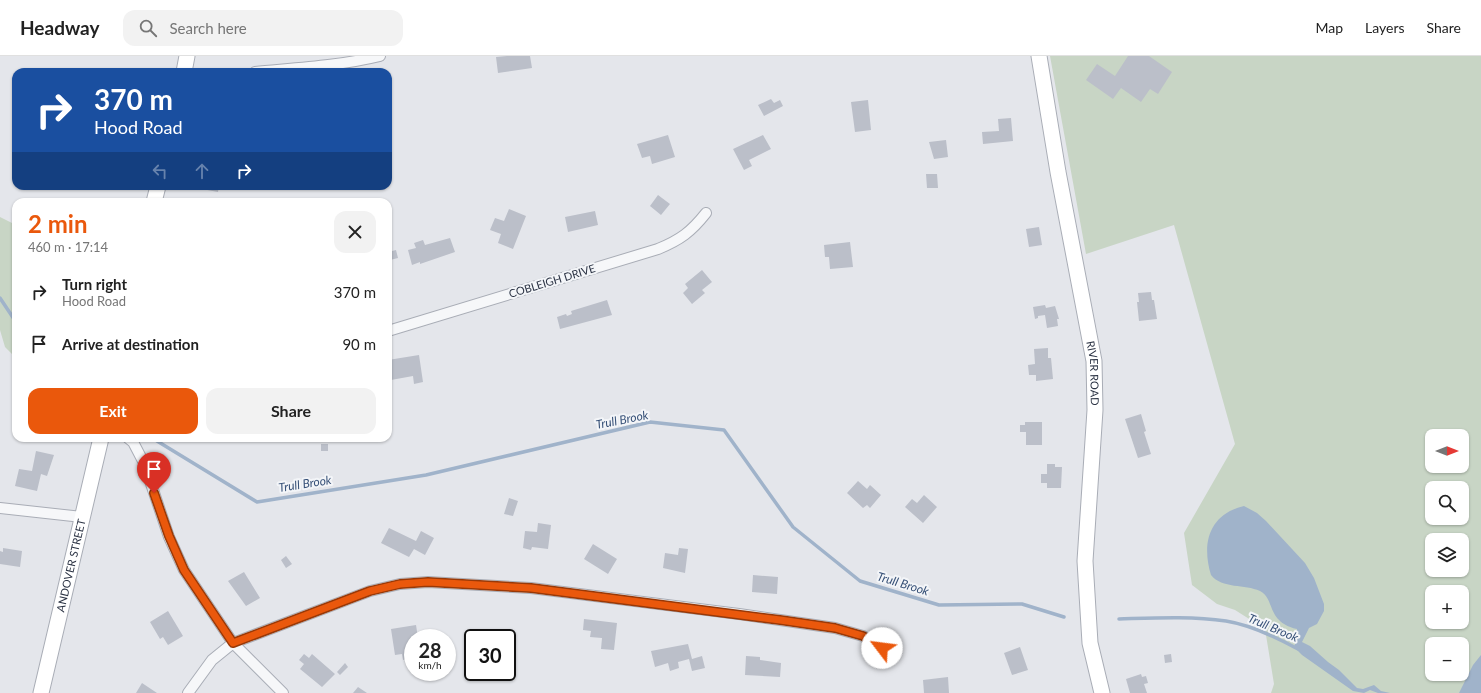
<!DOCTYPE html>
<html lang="en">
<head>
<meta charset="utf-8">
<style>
	:root { --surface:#fff; --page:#f2f2f2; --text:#222; --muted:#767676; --line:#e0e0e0; --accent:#ea580c }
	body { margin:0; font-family:Lato,sans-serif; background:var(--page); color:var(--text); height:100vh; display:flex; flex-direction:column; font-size:15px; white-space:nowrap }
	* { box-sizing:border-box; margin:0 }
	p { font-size:13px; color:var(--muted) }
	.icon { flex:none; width:22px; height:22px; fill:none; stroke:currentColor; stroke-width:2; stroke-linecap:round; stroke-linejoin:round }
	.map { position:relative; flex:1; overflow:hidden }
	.details { position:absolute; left:12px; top:142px; width:380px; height:244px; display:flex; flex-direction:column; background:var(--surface); border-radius:12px; box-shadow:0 1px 3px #0004 }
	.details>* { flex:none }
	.hud { position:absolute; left:12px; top:12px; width:380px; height:122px; border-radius:12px; box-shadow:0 1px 3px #0004; background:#1a4fa0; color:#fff; overflow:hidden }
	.needle { width:26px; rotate:90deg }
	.fabs { position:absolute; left:1425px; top:373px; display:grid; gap:8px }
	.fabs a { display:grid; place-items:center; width:44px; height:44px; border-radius:8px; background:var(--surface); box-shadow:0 1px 3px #0004; font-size:20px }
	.speed { position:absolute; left:404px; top:573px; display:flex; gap:8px; font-size:20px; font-weight:700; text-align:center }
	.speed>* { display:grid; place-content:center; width:52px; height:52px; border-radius:50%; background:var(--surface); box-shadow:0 1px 3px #0004; line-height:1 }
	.speed small { font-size:10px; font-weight:400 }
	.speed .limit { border:2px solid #111; border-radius:6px; background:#fff; color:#111 }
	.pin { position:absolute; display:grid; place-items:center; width:34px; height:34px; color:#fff; margin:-41px -17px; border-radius:50% 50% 50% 0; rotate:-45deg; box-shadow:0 0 4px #0007 }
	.pin .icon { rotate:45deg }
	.me { position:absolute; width:44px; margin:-22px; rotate:300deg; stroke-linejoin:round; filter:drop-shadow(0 0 3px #0008) }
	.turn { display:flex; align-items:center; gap:14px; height:84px; padding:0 16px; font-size:18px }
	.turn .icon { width:52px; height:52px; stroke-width:2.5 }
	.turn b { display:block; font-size:28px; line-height:34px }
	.lanes { display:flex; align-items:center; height:38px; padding:0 16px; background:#0003; justify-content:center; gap:20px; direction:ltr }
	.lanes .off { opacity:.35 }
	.round { display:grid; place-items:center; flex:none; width:42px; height:42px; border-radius:12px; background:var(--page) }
	.summary { display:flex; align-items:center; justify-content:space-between; height:68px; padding:0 16px }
	h1 { font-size:24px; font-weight:700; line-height:30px; color:var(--accent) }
	.cta { display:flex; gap:8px; margin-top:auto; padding:8px 16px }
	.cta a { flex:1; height:46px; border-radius:12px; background:var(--accent); color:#fff; font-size:16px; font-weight:700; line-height:46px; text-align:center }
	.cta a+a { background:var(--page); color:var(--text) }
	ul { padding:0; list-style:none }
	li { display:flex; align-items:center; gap:12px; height:52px; padding:0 16px }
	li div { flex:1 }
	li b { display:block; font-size:15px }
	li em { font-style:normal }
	header { display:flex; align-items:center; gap:24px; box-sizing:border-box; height:56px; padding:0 20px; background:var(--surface); border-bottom:1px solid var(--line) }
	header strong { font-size:19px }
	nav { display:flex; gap:22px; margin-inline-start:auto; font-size:14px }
	.search { width:280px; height:36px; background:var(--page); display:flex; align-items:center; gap:10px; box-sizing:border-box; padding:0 14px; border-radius:12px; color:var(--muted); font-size:15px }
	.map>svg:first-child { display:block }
	.green { fill:#c8d5c5; fill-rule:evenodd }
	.water { fill:#a0b3ca }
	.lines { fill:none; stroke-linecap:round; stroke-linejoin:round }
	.stream { stroke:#a0b3ca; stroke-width:3.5 }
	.building { fill:#bbbfc9 }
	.street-casing { stroke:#a9adb6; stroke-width:12 }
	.secondary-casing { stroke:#a9adb6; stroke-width:17 }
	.street { stroke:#f6f7f9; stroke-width:10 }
	.secondary { stroke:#fff; stroke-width:15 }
	.route-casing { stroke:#983908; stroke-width:10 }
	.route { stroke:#ea580c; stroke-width:7 }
	.labels { text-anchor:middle; stroke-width:4; stroke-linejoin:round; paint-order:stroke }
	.street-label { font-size:11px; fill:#2b3344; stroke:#f3f5f8 }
	.water-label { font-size:12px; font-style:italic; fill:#365077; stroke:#f3f5f8 }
</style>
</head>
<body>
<header>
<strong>Headway</strong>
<div class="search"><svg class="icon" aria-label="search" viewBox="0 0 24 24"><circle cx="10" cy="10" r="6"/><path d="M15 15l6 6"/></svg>Search here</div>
<nav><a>Map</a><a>Layers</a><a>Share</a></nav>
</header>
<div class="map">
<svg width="1481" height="637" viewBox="0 0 1481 637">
	<rect width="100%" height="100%" fill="#e4e6eb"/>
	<path class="green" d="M1050,0H1481V637H1271L1274,628L1265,573L1235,554L1217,548L1192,529L1184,477L1235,388L1174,169L1086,198ZM1432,380H1462V410H1432ZM1432,432H1462V462H1432ZM1432,484H1462V514H1432ZM1432,536H1462V566H1432ZM1432,588H1462V618H1432Z
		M0,161L16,169V302L5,291L0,274Z"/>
	<path class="water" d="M1244,450L1257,457L1266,465L1305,507L1314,522L1324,548V555L1317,568L1309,572L1302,586L1310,590L1328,606L1339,614L1357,632L1363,633L1374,629L1381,635L1390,637H1378L1370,634L1364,637L1353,635L1302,599L1294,591L1297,583V573C1266,566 1275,542 1260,535C1245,528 1222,533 1211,519C1201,486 1210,458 1244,450Z
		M1481,599V637H1459L1473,609Z"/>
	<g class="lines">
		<path class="stream" d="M0,242L16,266
			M157,385L257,446L426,419L650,366L724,374L793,471L860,525L939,549L1022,548L1064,561
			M1119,563C1154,562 1191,560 1226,565C1251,569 1276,581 1298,593"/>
	</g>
	<path class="building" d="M507,0H530L532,12L498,17L496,1Z
		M1128,0H1149L1172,16L1158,38L1150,33L1141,46L1121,32L1113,43L1086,24L1097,8L1115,20Z
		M771,43L774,47L780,44L783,50L764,60L758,49Z
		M868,44L871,74L855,76L851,46Z
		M1011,62L1013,85L983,88L982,76L999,75L998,63Z
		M668,79L675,101L652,108L650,100L642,102L637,88Z
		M763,79L771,93L749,104L752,110L744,114L733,93Z
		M946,84L948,101L934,103L929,86Z
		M926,118H937L938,132H927Z
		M203,130H219L218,136L202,133Z
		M658,139L670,148L661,159L650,150Z
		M509,153L526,160L513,193L498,187L501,178L490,174L495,162L504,165Z
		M595,155L598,169L568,176L565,161Z
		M1039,171L1042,189L1029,191L1026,173Z
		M450,182L455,196L420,208V206L412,209L408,194L416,192L414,187L423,184L425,189Z
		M850,186L853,211L830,213L829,201H825L824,189Z
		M396,194L398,202L390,204L388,196Z
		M702,214L712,226L702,234L705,237L692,248L683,237L688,232L685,228Z
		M1151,236L1152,244H1154L1157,263L1139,265L1137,246H1139L1138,237Z
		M607,244L612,259L560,273L557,261L566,258L567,260L572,258L571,255Z
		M1045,249L1046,252L1055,250L1059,263H1057L1058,270L1047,272L1045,259L1038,260V262L1035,263L1033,251Z
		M1048,292V302H1051L1053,323L1036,325V319H1029L1028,309L1035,308L1034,293Z
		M419,299L423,326L414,328L413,320L391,324L388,304Z
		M1141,358L1146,375L1144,376L1151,398L1138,402L1125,363Z
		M1025,366H1042V389H1026V376H1020V369H1025Z
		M321,388H328V395H321Z
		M36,395L54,399L47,420L41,418L37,435L15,430L19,413L32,415Z
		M1047,408H1055V411H1062L1061,432H1047V427H1041V418H1047Z
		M858,425L867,433L870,429L881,439L870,452L867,449L863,452L847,437Z
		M924,439L937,451L923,467L905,451L912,443L917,447Z
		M509,442L518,445L513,460L504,458Z
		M538,467L551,469L548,493L532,491L531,494L523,492L525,475L537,476Z
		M389,472L416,485L421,475L434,482L425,499L414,493L409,501L381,487Z
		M593,488L617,503L608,518L584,503Z
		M3,492L22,495L20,511L0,508V495L3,496Z
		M679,492L688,493L685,517L663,512L665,497L678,499Z
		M286,500L292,508L286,512L281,504Z
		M244,516L260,542L246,550L228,525Z
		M753,519L778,521L777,538L752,536Z
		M168,555L183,580L168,589L163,581L160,583L150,566Z
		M584,563L617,567L614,594L601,593L602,582L590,581L591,575L583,574Z
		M416,569L418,582H413V587H411L413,602L403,604L402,598L395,599L391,573Z
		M688,588L692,603L702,600L705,612L692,615L689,603L678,606L679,612L670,615L668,607L655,611L651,595Z
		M1020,591L1028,614L1012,619L1004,597Z
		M304,598L309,602L312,598L335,618L322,631L300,613L304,608L299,604Z
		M1171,598L1172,606L1165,607L1164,599Z
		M746,600L760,601V604L781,607L780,621L745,619Z
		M345,607L348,611L340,619L337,616Z
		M1141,618L1142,621L1146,620L1148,627L1144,628L1147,637H1130L1126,623Z
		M948,621L949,637H924L923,624Z
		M142,627L157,637H136Z
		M358,631L367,637H353Z"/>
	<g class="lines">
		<g class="street-casing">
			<path id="street" d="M255,16C297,12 339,10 380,0
				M388,275L658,193C680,184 691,176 706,157
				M128,382L133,386L144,407L169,481L184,514L233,587L283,637
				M0,452L82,461
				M188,637L212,604L233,587L370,535L400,528L428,526L531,532L739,558L835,572L863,580L882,592"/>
		</g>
		<g class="secondary-casing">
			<g id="secondary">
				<path id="s1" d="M1039,0L1058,116L1094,305L1095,354L1085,505L1090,587L1102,637"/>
				<path d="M184,16L187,0"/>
				<path d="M154,146L158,130"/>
				<path id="s2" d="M41,637L101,382"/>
			</g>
		</g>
		<use href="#street" class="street"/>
		<use href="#secondary" class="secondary"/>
	</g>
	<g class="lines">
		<g class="route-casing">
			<path id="route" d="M154,437L169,480L184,514L233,587L370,535L400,528L428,526L531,532L780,564L835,572L863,580L882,592"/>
		</g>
		<use href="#route" class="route"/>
	</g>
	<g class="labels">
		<g class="street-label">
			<text transform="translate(552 225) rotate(-17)" y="4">COBLEIGH DRIVE</text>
			<text dy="4" stroke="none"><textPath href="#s1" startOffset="322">RIVER ROAD</textPath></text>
			<text dy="4" stroke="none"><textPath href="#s2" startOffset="131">ANDOVER STREET</textPath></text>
		</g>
		<g class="water-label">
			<text transform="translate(622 364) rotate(-11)" y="4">Trull Brook</text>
			<text transform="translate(305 428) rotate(-9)" y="4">Trull Brook</text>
			<text transform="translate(903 528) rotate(17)" y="4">Trull Brook</text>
			<text transform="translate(1273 572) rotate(23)" y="4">Trull Brook</text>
		</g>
	</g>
</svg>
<div class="fabs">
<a><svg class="needle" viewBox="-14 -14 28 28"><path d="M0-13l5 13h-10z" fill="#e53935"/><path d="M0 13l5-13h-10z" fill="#767676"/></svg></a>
<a><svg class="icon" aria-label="search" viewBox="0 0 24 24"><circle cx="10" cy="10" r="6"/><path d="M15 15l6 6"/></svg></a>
<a><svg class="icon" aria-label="layers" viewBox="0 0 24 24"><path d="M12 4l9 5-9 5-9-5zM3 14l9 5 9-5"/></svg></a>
<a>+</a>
<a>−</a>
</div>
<div class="speed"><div>28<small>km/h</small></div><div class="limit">30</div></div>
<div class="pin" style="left:154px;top:437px;background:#d93025"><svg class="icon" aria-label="arrive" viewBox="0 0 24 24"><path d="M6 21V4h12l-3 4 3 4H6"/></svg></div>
<svg class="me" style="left:882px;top:592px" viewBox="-20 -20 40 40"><circle r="19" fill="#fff"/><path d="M0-13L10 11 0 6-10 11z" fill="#ea580c"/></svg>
<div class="hud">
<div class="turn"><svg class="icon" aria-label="right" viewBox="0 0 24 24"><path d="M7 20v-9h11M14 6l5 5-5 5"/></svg><div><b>370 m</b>Hood Road</div></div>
<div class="lanes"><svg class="icon off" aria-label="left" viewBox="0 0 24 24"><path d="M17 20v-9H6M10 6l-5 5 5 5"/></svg><svg class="icon off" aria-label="ahead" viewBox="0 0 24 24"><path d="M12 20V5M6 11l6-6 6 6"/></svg><svg class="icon" aria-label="right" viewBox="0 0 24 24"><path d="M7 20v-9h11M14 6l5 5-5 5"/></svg></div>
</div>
<section class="details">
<div class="summary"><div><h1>2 min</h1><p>460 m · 17:14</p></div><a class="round"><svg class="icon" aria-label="close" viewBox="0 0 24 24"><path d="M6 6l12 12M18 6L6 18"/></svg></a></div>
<ul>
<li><svg class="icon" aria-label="right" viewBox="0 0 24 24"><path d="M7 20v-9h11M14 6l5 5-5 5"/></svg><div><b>Turn right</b><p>Hood Road</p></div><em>370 m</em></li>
<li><svg class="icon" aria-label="arrive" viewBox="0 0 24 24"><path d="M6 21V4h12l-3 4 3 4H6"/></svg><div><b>Arrive at destination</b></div><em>90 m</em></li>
</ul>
<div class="cta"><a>Exit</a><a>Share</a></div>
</section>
</div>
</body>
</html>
